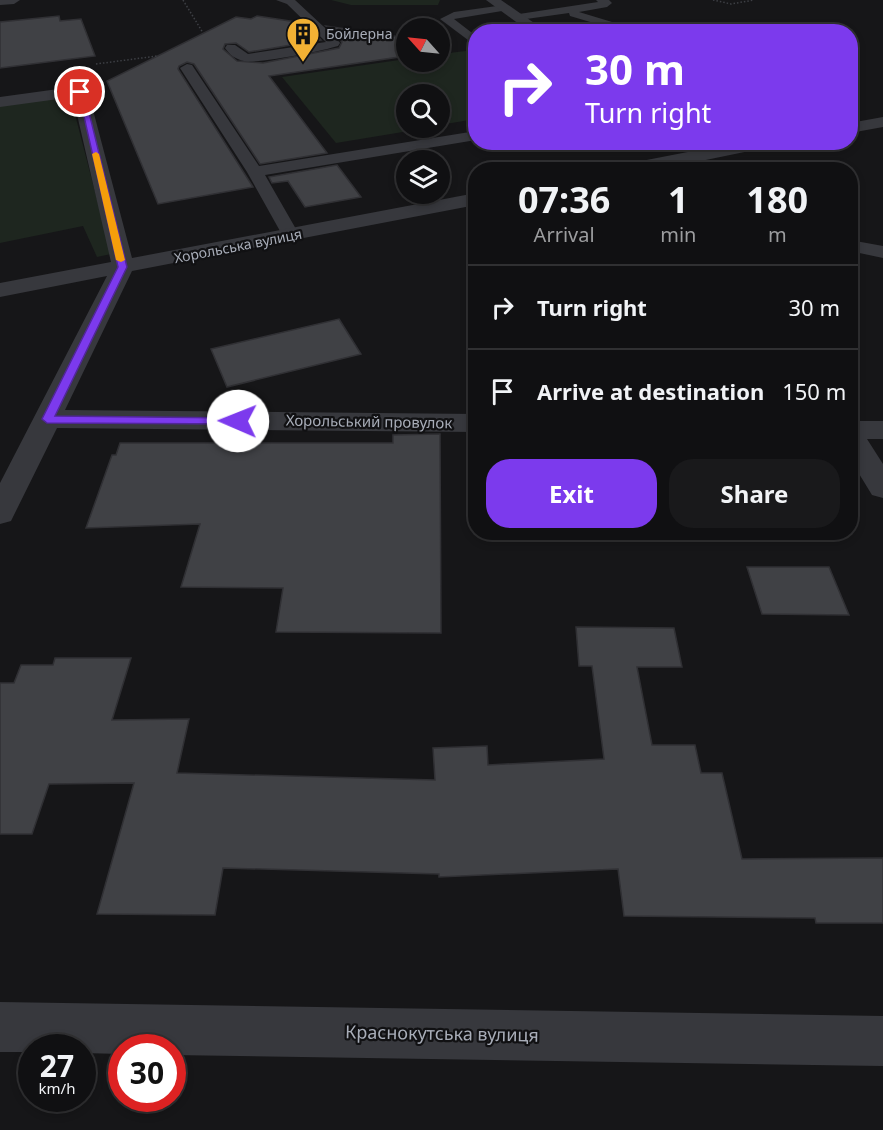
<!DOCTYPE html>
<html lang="en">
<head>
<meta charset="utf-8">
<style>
	:root { --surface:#101012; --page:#19191b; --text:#f1f3f6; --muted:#9c9d9f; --line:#303032; --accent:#7c3aed }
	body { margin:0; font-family:"Noto Sans",sans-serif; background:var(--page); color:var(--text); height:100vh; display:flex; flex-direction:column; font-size:22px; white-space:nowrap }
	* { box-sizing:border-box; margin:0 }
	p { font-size:20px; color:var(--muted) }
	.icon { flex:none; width:33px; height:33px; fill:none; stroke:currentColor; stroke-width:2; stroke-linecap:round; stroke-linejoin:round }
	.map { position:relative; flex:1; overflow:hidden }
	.side { position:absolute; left:468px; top:162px; width:390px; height:378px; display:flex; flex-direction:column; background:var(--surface); border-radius:24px; box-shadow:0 3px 9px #0003,0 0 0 2px var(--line) }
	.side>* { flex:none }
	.guide { position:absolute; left:468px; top:24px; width:390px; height:126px; border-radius:24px; box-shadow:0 3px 9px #0003,0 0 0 2px var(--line); background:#7c3aed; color:#fff; overflow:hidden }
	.needle { width:39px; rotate:297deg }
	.buttons { position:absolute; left:396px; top:18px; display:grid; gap:12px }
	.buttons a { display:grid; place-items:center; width:54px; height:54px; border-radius:50%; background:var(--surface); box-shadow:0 3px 9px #0003,0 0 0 2px var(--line); font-size:30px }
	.speed { position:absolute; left:18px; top:1034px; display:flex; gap:12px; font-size:30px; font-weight:700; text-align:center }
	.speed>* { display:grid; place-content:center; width:78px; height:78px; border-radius:50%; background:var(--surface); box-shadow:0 3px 9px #0003,0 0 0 2px var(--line); line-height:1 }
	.speed small { font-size:15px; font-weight:400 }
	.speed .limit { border:9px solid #d22; background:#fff; color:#111 }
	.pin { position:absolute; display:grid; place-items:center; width:51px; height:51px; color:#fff; margin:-26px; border:3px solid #fff; border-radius:50%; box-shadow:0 2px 6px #0007 }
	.me { position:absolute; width:66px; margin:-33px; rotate:271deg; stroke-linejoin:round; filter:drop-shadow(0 0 4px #0008) }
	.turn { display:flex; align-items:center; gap:21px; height:126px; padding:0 18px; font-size:27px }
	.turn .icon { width:78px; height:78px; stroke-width:2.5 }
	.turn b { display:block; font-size:42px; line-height:51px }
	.eta { display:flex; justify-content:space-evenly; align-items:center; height:102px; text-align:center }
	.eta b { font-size:36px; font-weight:700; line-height:42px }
	.button { display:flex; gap:12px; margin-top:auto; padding:12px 18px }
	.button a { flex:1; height:69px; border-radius:24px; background:var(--accent); color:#fff; font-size:24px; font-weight:700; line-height:69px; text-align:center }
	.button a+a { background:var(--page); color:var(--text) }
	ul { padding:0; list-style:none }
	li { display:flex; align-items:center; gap:18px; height:84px; padding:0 18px; border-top:2px solid var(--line) }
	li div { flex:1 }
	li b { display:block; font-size:22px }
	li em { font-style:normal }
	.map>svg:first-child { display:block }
	.green { fill:#1e261f }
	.building { fill:#404145; stroke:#303034; stroke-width:1.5 }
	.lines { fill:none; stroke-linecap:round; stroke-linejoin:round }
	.path { stroke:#3d3f44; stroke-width:1.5; stroke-dasharray:1.5 2; stroke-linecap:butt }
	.lane { fill:#37383d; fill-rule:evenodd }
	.street { fill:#37383d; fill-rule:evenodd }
	.route { fill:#7c3aed; stroke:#51269a; stroke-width:1.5 }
	.slow { fill:#f59e0b }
	.labels { text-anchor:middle; stroke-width:4.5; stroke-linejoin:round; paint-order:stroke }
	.far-poi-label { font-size:14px; fill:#a8adb8; stroke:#111113; text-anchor:start }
	.far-street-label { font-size:14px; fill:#a8adb8; stroke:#111113 }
	.street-label { font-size:15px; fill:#a8adb8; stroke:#111113 }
	.near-street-label { font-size:18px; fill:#a8adb8; stroke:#111113 }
</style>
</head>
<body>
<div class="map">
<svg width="883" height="1130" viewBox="0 0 883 1130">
	<rect width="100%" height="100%" fill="#161618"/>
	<path class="green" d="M331,0H440L438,5H351Z
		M466,51L475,58V119L440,125V94H406V128H427L336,143L282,77L406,59V62H440V54Z
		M70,95L111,254L97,257L83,226L0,243V104Z"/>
	<path class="building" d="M59,16L60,21L81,19L95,56L0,68V22Z
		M257,16L303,23L321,40L249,52L236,43L225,44L223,49L237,61L263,63L339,48L342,42L326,26L406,38V56L269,76L327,153L260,164L194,64L187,62L179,66L178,69L253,187L158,204L107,81L236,17L251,19Z
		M337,165L361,197L305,207L288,181L272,183L269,177Z
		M339,319L361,354L227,387L211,349Z
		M440,434L441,633L276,632L283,588L181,587L200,524L86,528L112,455H116L120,443H393V435Z
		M747,567H829L849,615L762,614Z
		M576,627L674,628L682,667H637L652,745H695L701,773H722L742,859L883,858V923H816L815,918L624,916L618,869L439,877V874L223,868L215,915L97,914L134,783L49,784L32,834H0V683H14L21,665H53L55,658H131L112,720L189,719L177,773L435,780L433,748L487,746L488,765L604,759L592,666H579Z"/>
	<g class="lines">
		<path class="path" d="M183,0L203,33
			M713,0L731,4L754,0
			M96,64L157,56"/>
		<path class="lane" d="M276,0H295L338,40L340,43L338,46C322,51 259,64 244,61C235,59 230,55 225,48L227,45H235L248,54L326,42L287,4Z
			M596,0H609L612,3L607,7L579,12L645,32H624L570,16L569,13L519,20L513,17L519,14L598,2Z
			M504,5L508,6V10L454,19L476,36V46L440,19L454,12Z
			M187,64L192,65L259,166L476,131V140L265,175L300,236L297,240H285L247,172L180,68Z
			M850,240L883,246V258L850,251Z"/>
		<path class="street" d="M0,0H20L14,4L0,5Z
			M486,0H501L547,32H530Z
			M80,86L88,91L132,258L476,193V205L132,271L65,410L476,414V432L57,428L11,521L0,524V483L107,276L0,297V283L111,262L73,97L0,107V97Z
			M883,117V127L850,133V123Z
			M739,142H778L769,147L657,170H617L619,166L626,164Z
			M850,421H883V439H867L883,464V498L872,495L850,459Z
			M0,1002L883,1016V1066L172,1055V1047H122V1054L82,1053V1047H32V1052H0Z"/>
	</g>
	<path class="route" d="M78,90L84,92L127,267L55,416L238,418L243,421L242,424L47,423L42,419L118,267Z"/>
	<path class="slow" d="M96,152L99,154L125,260L121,262L116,260L92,154Z"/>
	<defs>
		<g id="building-pin" transform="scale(1.725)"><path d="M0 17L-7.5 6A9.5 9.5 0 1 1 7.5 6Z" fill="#f2b134" stroke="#111113"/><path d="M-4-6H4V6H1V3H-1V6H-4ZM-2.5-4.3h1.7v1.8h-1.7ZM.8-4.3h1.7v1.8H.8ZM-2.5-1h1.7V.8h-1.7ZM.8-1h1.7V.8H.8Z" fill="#111"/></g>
	</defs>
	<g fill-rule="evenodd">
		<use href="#building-pin" x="303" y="34"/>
	</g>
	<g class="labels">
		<g class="far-poi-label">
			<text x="326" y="39">Бойлерна</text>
		</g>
		<g class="far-street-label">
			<text transform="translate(238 246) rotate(-11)" y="5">Хорольська вулиця</text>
		</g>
		<g class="street-label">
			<text transform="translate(369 422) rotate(1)" y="5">Хорольський провулок</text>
		</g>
		<g class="near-street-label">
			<text transform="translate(442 1034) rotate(1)" y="6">Краснокутська вулиця</text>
		</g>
	</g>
</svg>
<div class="buttons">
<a><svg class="needle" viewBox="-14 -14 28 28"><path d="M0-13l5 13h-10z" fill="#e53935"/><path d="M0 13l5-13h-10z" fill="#9c9d9f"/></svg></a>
<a><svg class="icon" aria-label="search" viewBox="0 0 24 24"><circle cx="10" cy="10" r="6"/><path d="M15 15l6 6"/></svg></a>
<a><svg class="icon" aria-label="layers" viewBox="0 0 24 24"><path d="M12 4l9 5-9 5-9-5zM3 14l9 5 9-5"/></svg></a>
</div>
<div class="speed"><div>27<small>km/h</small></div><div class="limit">30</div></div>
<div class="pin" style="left:80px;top:92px;background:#d93025"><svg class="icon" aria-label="arrive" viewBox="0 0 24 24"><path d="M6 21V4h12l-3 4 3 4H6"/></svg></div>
<svg class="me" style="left:238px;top:421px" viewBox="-20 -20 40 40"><circle r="19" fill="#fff"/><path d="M0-13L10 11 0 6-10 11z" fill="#7c3aed"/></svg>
<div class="guide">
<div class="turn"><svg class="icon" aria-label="right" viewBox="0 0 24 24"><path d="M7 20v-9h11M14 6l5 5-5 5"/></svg><div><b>30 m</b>Turn right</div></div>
</div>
<section class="side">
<div class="eta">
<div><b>07:36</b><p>Arrival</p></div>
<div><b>1</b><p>min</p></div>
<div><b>180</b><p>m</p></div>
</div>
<ul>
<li><svg class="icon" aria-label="right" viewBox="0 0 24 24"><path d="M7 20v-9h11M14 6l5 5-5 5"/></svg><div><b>Turn right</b></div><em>30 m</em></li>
<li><svg class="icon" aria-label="arrive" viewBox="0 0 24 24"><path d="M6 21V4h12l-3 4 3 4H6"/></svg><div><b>Arrive at destination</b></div><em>150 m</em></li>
</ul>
<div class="button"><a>Exit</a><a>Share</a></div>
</section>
</div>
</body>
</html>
